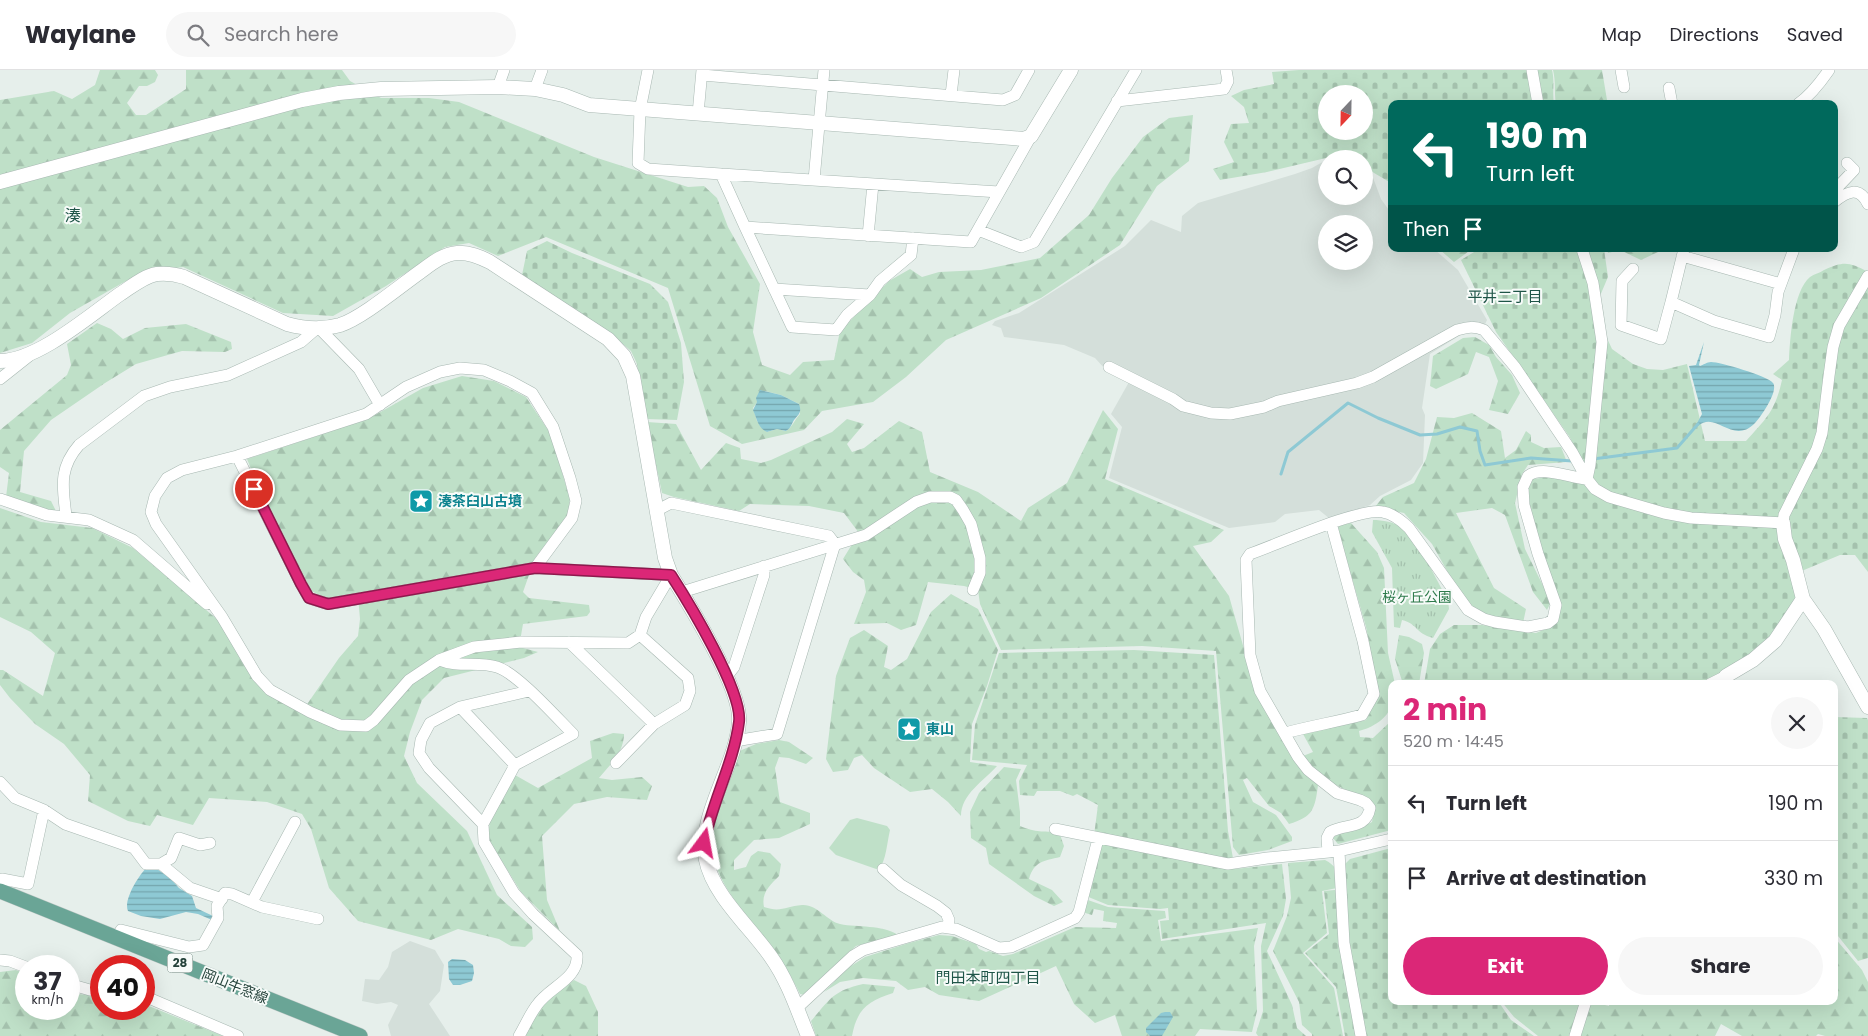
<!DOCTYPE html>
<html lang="en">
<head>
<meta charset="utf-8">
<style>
	:root { --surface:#fff; --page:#f7f7f7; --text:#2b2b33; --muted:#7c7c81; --line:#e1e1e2; --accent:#db2777 }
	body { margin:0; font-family:Poppins,"Noto Sans JP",sans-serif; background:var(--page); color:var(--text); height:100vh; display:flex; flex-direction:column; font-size:19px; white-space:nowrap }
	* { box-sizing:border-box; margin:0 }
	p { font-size:16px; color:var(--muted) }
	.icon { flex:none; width:28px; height:28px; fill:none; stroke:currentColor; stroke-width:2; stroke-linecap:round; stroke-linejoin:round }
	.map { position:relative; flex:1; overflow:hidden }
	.side { position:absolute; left:1388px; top:610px; width:450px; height:325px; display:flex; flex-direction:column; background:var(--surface); border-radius:10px; box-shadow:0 5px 20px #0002 }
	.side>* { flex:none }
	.hud { position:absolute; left:1388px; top:30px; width:450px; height:152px; border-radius:10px; box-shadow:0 5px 20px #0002; background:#00695c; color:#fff; overflow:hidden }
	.needle { width:32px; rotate:202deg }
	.buttons { position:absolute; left:1318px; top:15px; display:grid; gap:10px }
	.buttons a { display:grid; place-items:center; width:55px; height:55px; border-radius:50%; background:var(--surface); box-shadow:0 5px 20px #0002; font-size:25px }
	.speed { position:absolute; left:15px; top:885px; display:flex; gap:10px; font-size:25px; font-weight:700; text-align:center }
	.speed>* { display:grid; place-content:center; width:65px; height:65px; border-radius:50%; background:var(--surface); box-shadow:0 5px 20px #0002; line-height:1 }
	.speed small { font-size:12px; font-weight:400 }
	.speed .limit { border:8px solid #d22; background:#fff; color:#111 }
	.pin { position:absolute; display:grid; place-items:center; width:42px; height:42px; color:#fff; margin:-21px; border:2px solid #fff; border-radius:50%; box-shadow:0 1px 5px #0007 }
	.me { position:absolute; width:55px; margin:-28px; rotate:13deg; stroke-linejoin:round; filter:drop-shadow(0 0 4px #0008) }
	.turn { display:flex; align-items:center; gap:18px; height:105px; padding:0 15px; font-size:22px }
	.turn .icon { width:65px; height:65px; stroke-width:2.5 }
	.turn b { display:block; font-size:35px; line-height:42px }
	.then { display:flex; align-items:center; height:48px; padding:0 15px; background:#0003; gap:10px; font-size:19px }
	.round { display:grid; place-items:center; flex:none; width:52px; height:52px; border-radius:26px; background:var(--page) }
	.summary { display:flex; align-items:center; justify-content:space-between; height:85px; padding:0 15px }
	h1 { font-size:30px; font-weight:700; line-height:38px; color:var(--accent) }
	.primary-button { display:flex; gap:10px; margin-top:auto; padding:10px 15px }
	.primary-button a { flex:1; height:58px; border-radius:30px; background:var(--accent); color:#fff; font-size:20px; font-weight:700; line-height:58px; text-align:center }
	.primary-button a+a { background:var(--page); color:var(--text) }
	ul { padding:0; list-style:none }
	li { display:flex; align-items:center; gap:15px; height:75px; padding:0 15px; border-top:1px solid var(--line) }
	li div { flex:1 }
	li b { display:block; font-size:19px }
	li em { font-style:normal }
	header { display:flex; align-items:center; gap:30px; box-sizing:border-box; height:70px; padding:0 25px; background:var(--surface); border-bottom:1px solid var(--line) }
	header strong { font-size:24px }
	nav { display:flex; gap:28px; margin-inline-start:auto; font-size:18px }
	.search { width:350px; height:45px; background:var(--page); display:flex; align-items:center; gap:12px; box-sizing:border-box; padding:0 18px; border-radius:28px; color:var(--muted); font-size:19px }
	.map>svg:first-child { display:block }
	.built { fill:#d4dfda; fill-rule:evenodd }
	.grass { fill:#bfe0c8 }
	.forest { fill:url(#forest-firs); fill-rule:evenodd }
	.cemetery { fill:url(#cemetery-stones); fill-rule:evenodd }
	.park { fill:url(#park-tufts) }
	.water { fill:url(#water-rules) }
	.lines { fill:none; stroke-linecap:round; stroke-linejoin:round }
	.stream { stroke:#8ec9d4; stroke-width:3 }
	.minor-casing { stroke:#a8b8b2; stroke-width:12 }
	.tertiary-casing { stroke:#a8b8b2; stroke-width:15 }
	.primary-casing { stroke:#c2cac8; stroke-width:16 }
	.minor { stroke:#fff; stroke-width:11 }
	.tertiary { stroke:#fff; stroke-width:14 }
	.primary { stroke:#6aa596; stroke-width:15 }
	.route-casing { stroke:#8e194d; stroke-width:12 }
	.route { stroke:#db2777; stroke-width:9 }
	.labels { text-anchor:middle; stroke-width:4; stroke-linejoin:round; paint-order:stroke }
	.shield { fill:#f7fbf9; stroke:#637a73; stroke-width:1 }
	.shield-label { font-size:12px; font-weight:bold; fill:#24423a }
	.culture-label { font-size:14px; font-weight:bold; fill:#0d838f; stroke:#f7fbf9; text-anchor:start }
	.park-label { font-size:14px; fill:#2d7a4b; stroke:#f7fbf9 }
	.street-label { font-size:14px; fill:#24423a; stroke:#f7fbf9 }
	.neighbourhood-label { font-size:15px; fill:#1f5548; stroke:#f7fbf9 }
	.quarter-label { font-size:16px; fill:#1f5548; stroke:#f7fbf9 }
</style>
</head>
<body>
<header>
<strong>Waylane</strong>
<div class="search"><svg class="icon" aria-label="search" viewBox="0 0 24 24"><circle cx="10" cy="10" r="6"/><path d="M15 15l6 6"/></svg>Search here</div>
<nav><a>Map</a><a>Directions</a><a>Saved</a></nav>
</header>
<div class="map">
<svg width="1868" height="966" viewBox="0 0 1868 966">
	<defs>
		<pattern id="forest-firs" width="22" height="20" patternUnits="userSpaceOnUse" patternTransform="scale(1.25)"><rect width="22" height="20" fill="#bfe0c8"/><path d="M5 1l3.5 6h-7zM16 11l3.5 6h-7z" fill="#a4c1ad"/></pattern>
		<pattern id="cemetery-stones" width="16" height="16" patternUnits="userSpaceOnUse" patternTransform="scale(1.25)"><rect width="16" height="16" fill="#bfe0c8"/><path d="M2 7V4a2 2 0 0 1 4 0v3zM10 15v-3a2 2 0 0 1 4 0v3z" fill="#a4c1ad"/></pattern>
		<pattern id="park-tufts" width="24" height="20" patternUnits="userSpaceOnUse" patternTransform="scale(1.25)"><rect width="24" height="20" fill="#bfe0c8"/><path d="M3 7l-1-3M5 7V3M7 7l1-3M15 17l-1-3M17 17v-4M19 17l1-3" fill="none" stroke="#a4c1ad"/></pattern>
		<pattern id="water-rules" width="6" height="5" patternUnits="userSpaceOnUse" patternTransform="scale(1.25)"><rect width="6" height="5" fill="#8ec9d4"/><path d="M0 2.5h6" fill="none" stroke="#74a5ad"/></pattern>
	</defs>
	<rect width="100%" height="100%" fill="#e6efeb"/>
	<path class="built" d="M1326,90V126H1364V100L1372,105L1381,129L1391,143V179H1434L1458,200L1487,250L1480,265L1473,262L1462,264L1430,284L1422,338L1425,345L1423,393L1411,410L1380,426L1370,435L1330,449L1319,440L1285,444L1275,452L1229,458L1109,408L1122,357L1111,344L1129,312L1105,299L1095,288L1064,275L1004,267L1001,258L992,255L995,251L1019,243L1125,176L1151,150L1181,162L1182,146L1198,133L1295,104L1312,98ZM1326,154H1364V191H1326Z
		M410,871L435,880L444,895L440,921L429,934L450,966H391L388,955L398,935L391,932L377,934L362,931L365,909L379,910L388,897L392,882Z"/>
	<path class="grass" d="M857,748L887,756L890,760C887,773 886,790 879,800L836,785L829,778L850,750Z"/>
	<path class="forest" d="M100,0H155L158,5L155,12L147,16H139L127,33L136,45H146L186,19V0H342L350,11L381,28H429L459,32L594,87L688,117L704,116L717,128L728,157L760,214L753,262L762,295L790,305L803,292L834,290L840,261L889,211L910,199L922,207L939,202L981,200L1040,188L1089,145L1112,108L1143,67L1169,48L1193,45L1189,91L1157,116L1120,175L1041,228L946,270L906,307L873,332L822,341L804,360L742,374L710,356L668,218L546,167L498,186L469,173L445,177L386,216L333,246L283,243L183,197L140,203L70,243L32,273L0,283V30L54,21L72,29L95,15ZM765,321L781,325L799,334L800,344C795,349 792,358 786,361L777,359L767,362L757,351L753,338Z
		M1553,0H1602L1607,30L1611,34H1556C1554,22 1556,12 1553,0Z
		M1439,179H1472L1454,192Z
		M1607,179H1659L1658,182L1641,190L1620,180L1608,183Z
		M97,253L111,259L123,269L145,258L186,254L231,272L232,279L225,282L182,281L136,294L105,313L51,350L24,381L20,422L51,431L56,441H46L6,427L9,403L0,397V360L67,305L71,295L67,274Z
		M1475,267L1489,275L1496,287L1512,305L1520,323L1508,344L1489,340L1498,311L1489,287L1476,282L1468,304L1436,319L1430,316L1433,286L1463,268Z
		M462,306L494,311L526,327L550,363L570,429L568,445L535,488L523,522L529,528L589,535L590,542L587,546L523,554L519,577L538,582L524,588L444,608L422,630L410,662L404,686L417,713L467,761L497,825L532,857L533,869L525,877L511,876L499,869L458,859L431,870L358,851L329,818L311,759L302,744L267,732L209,728L193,755L157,745L150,756L128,751L88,731L90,705L64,674L35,654L10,628L0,615V600H3L43,626L55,583L31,562L0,547V438L41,452L92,458L133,478L218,550L250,604L301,643L339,588L358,566L360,549L358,526C337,530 329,532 310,520L260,421L247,389L368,349L423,318Z
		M1103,340L1118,359L1105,409L1224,460L1211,472L1193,476L1229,526L1248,593L1318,715C1315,739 1313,747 1289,754L1281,743L1269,736L1247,708L1243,710L1253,732L1276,745L1292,767V771L1268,780L1239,785L1233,777L1216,581L1142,576L1001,580L980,534L978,520L964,516L928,512L916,555L901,560L887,553L854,554L866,522L864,510L853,502L843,489L859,463L844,443L809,436L750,434L739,441L674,427L662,423L647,352L676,354L701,400L726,373L740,378L741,389L761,393L771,390L832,362L847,349L864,354L847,374L852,382L864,378L899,351L922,362L930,402L978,422L1021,451L1028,438L1067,413Z
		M1472,343L1501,361L1505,388L1516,380L1526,361L1531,365V372L1544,378L1561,377L1567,392L1528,395L1522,404L1515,433L1525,479L1551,532L1547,540L1533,522L1505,445L1492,438L1456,443L1494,518L1526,539L1523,553L1488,545L1472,536L1455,515L1432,474L1404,443L1375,437L1383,427L1414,413L1426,389L1437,347L1454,348Z
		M1351,453L1377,482L1384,498L1388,583L1395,614H1391C1391,620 1392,628 1391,634C1389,649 1371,658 1359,661L1360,667L1373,668L1391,651V760L1338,774L1333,768C1338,762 1362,757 1372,752L1374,740L1352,723L1334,714L1312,697L1303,686L1313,682L1303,664L1366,650L1379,624L1366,557L1337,456Z
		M951,524L978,539L998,580L987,616L972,654L970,692L997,696C984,711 961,724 961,746L948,732L932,719L910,722L874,698L862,685L854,688L848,700L833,702L826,689L836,606L850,568L864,560L888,576L884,597L891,600L907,589L931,542Z
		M1399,565L1409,567L1422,574L1424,583L1419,614H1403L1395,589Z
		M613,663L624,664C624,682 610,695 599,708L612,710L642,707L652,716L647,730L607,727L574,734L542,766L547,830L560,861L521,822L488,769L490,749L515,705L538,718L592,688L590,671Z
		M779,670L789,672L813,688L806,694L789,688L779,687L775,698L780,732L810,743V754L779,768L754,770L734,790V800L746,797L751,786L758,781L770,783L781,794L779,806C770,815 761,823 764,837C781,843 786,836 802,835C817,834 827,851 840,854C859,858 881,854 898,865L856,876L823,906L806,925L800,924C791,905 780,889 768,872C745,841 708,808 713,766C717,738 729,709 737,682L756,674Z
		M1004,697L1021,699L1016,710L1020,742V756C1037,763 1042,761 1059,762L1064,776L1060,787C1044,791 1034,791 1029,809L1052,820L1063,832L1054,836L1034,826L989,794L986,778L971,768L970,742L979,723Z
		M1325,790C1339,797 1337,804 1337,818L1322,821L1327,863L1303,883L1334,918L1343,966H1312V964L1302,955L1299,932L1273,881L1287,846L1291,828L1288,793Z
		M1085,829L1108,837L1165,841L1166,848L1158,850L1161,871L1258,858L1254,876L1257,941L1252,962L1200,959L1195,966H1122L1115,945L1095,953L1074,934L1056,896L979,931L939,925L925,917L908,920L896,911L863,908L840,912L824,922L848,898L865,887L909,873L939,865L952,866L976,874L979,879L986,882L989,881L1003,886L1013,884L1075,857L1116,858L1117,853L1103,851L1104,841L1094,839L1092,845L1082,842Z
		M1834,867L1862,900L1868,912V966H1825L1818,964L1816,966H1742L1721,954L1715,966H1538L1514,947L1501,931H1589L1609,936V931H1834Z
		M16,900L26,904V939H69V921L77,924L101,926V939H144V934L223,966H0V902Z
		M574,910L586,916L598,942V966H525L537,942L551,927Z
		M863,914L895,917L893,923C868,931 857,939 852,966H816L811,951C830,929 833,921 863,914Z"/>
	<path class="cemetery" d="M1299,0H1552C1555,12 1552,22 1554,34H1391V113L1364,97V89H1350L1343,84L1267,102L1220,110L1213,99L1234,92L1224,72L1231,54L1249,53L1244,37L1231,26L1244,20L1274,14L1272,2ZM1326,24H1364V61H1326Z
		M547,171L572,183L650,214L668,232L681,273L684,312L677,350L646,349L637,294L631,281L615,267L522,205L527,181Z
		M1479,179H1604L1608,207L1594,240L1612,279L1633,294L1647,299L1663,300L1687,294L1705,371H1746C1767,348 1775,341 1782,310L1773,304L1789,290C1790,269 1793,221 1810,207C1814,204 1820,203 1824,200C1844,191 1849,192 1868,202V502L1855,485H1840L1792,505L1798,528L1777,561L1742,593L1699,614H1424L1430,579L1440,564L1454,555H1482L1536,563L1553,556L1558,537L1528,433L1527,415L1533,409L1548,407L1568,410L1583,392L1569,366L1496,262L1461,190Z
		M1134,580L1214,585L1228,761L1235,799L1282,794L1286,829L1283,846L1267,881L1292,935L1297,958L1306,966H1258L1256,963L1263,941L1261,876L1266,853L1162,869L1160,851L1169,850L1168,838L1160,839L1108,835L1086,826L1098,735L1077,724L1073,726L1060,721H1037L1034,726L1020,725L1019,711L1027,695L972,690L975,655L999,583Z
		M1834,647L1867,648L1868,650V888L1858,891L1834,861Z
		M1391,778V931H1498L1511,950L1534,966H1345L1336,917L1305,883L1329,864L1324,821L1345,819V794L1350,789Z"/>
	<path class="park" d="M1373,450C1382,450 1395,452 1402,458C1421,475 1435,508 1448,530L1449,539L1433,568C1415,563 1418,554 1402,550L1400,558L1394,557L1392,498L1372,462Z"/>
	<path class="water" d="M1704,272L1699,295L1700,296C1703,295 1707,292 1711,292C1720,292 1768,306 1773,313C1779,321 1760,348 1754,354C1732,375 1716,340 1698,356L1696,355L1702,344L1689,296L1696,295Z
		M760,320L781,325L799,334C802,342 799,344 794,350C791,355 791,358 786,361L777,359L767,362C758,358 757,349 753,340L757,332L756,328Z
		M147,797H154L170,808L179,818L192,826L196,838L213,846L212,850L198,844L186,842L160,849L141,846L128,841C123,830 139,805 147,797Z
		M452,889L465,890L473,895L474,903L472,911L460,915H453L449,909L448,892Z
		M1165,942H1170L1173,947L1162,966H1150L1146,962V958L1161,943Z"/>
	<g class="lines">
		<path class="stream" d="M1593,389L1677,378L1698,354
			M1281,404L1288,382L1348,333L1378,348L1420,365L1437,364L1460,357L1477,361L1480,381L1485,395L1531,388L1572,391"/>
		<g class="minor-casing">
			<path id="minor" d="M648,0L640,40L638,93L648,99L721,104L745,157L971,172L1031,66
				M1532,0L1538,34
				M1621,0L1624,17
				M702,5L1003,30L1015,25L1029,0
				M498,17L504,0
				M1669,18L1672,34
				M535,19L542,0
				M951,25L954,0
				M1117,31L1224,19L1228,11L1226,0
				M1798,34C1811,25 1820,13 1829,0
				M698,44L702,0
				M721,104L999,122
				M814,110L824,0
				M1839,127L1834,121L1854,100L1847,93
				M1834,132C1848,121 1859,116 1868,134
				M745,157L792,257L836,260L847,245L870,225L880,211L911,185L913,168
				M978,160L1021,177L1034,172L1136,0
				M868,166L873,114
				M1582,179L1593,213L1602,272L1590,395L1587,409
				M1684,179L1671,232L1714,251L1769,267L1775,245L1778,222L1794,179
				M1682,186L1781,214
				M1633,199L1622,211L1621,255L1661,269L1671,232
				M774,219L870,225
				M320,259L359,299L380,335
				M1109,297L1173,329L1183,336L1211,343L1230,344L1264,337L1278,331L1357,313L1373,307L1457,260C1468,257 1474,256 1484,260L1515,297L1572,382L1587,409L1595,419L1609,427L1664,443L1691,448L1783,453L1784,445L1817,379L1822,363L1829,306L1833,277L1839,256L1868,206
				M0,309L29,286
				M237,386L301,514L309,528L328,534L535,498L671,505L646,547L640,565L628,573L521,572L474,577L439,590L409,610L374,650L366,656L340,655L310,642L270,620L257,606L222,547L156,454L151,442L155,426L167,408L182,400L237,386L366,344L406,317L440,302L460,298L484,300L510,311L532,323L553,357L570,408L576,431L572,448L535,498
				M0,429L47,445L89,450L133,470L207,534
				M656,441L671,433L829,466L835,474
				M66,446C63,418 58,399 79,375L144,326L170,317L228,305L301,272L316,259
				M682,522L866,465L916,432L930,427H950L956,430L963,440L971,454L980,488V503L973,520
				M569,572L654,654
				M439,590C458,598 478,591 497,597C517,603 556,647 573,664L515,695L483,754L484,772L514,823L533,844L577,885C579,909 549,917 537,935C530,944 525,956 519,966
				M727,606L734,597L764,505V496
				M1710,614L1726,606
				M460,637L515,695
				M1285,663C1311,656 1336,652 1362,645L1374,624L1363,571L1331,453
				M735,671L777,664L835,474
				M616,693L654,654L685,635L690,621L688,608L640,565
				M0,712L15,728L44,740L28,814L2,809L0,810
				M44,740L65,754L134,778L146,794H161
				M483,754L429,698L419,683L421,670L430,653L460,637L529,621
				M1055,759L1228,794L1267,788L1339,781L1391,769
				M210,773L200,775L179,768L171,788L161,794L190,818L222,829
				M1339,781L1344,873L1361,966
				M1328,782L1327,768L1330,762C1346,753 1366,760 1370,738L1366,733L1360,730L1337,723L1308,700L1298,687L1260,621L1250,585L1246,490L1250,484C1276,475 1361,437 1383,442C1394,444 1402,451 1409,458L1468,540L1484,549L1495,552L1528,557L1548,553L1553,549L1556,535L1538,484L1524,435L1523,417L1528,406C1542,395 1570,408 1587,409
				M883,799L901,815L937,836L946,843L949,850L948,858
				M252,832L295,752
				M117,868L121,860L189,877L203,875L218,848L217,836L225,823L232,824L262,837L318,849
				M0,890L10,891L26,897
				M69,914L90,920L101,919
				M144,926L238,966
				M797,938L853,886L863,880L942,857L956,859L999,878L1011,877L1075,848L1079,842L1098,769
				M1575,966L1586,931"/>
		</g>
		<g class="tertiary-casing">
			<path id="tertiary" d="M0,112L302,30L339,23L381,19L498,17L535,19L563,25L589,35L1024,69L1031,66L1071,0
				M0,291C37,291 89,246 120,224C131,217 144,206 157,204C167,203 175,204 184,207L287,254C305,259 322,260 340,255C362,248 400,216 420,202C431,194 443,184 457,183C469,182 480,187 490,192L608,269L624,286L633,306L665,488L671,505C689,534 742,620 739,652C736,696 697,746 706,790C713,825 751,858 771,887C788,911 797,939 808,966
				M1783,453L1785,469L1793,490L1803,529L1824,559L1868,637
				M1726,606L1753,590L1775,571L1803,529"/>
		</g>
		<g class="primary-casing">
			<path id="primary" d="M0,821L360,966"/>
		</g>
		<use href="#minor" class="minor"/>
		<use href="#tertiary" class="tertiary"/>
		<use href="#primary" class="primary"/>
	</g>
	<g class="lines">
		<g class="route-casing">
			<path id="route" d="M254,419L301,514L309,528L328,534L535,498L671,505C689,533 743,622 739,652C734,692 712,732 704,773"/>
		</g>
		<use href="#route" class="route"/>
	</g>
	<defs>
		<g id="sight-square" transform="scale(1.25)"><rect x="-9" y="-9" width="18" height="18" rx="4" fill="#0f9aa8" stroke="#f7fbf9"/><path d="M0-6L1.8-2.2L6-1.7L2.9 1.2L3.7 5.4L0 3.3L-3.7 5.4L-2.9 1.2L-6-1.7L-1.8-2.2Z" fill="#fff"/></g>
	</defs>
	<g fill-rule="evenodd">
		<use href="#sight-square" x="421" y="431"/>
		<use href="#sight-square" x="909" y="659"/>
	</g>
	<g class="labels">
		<rect class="shield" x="167.5" y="883.5" width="25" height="19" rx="4"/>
		<g class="shield-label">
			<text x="180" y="897">28</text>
		</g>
		<g class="culture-label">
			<text x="438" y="436">湊茶臼山古墳</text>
			<text x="926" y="664">東山</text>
		</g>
		<g class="park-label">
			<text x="1417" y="532">桜ヶ丘公園</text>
		</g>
		<g class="street-label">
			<text transform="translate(235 916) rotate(22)" y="5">岡山牛窓線</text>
		</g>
		<g class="neighbourhood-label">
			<text x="1505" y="232">平井二丁目</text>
			<text x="988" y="913">門田本町四丁目</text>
		</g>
		<g class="quarter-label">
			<text x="73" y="151">湊</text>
		</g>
	</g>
</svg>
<div class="buttons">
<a><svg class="needle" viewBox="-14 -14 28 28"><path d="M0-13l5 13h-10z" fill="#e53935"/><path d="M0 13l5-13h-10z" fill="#7c7c81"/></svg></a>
<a><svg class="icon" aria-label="search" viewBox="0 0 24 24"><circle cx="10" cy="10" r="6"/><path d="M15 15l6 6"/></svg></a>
<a><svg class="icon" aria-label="layers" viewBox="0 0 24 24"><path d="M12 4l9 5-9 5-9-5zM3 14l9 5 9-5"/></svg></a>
</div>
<div class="speed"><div>37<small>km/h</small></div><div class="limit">40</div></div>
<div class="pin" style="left:254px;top:419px;background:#d93025"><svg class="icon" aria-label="arrive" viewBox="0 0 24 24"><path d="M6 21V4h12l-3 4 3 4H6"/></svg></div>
<svg class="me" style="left:704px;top:773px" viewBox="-20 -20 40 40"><path d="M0-17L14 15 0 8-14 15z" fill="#db2777" stroke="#fff" stroke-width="4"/></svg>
<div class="hud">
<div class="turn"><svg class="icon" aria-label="left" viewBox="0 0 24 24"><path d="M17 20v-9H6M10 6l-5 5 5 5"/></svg><div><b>190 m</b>Turn left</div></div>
<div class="then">Then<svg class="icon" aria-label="arrive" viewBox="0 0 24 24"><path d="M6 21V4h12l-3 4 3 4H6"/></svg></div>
</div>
<section class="side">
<div class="summary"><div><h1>2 min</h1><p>520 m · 14:45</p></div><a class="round"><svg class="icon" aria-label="close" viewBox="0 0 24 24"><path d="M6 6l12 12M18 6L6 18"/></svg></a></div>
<ul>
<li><svg class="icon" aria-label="left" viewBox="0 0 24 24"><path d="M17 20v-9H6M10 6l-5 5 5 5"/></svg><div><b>Turn left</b></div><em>190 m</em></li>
<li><svg class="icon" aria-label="arrive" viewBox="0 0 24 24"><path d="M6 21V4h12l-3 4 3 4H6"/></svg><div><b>Arrive at destination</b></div><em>330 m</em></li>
</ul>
<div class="primary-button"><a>Exit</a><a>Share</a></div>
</section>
</div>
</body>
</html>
